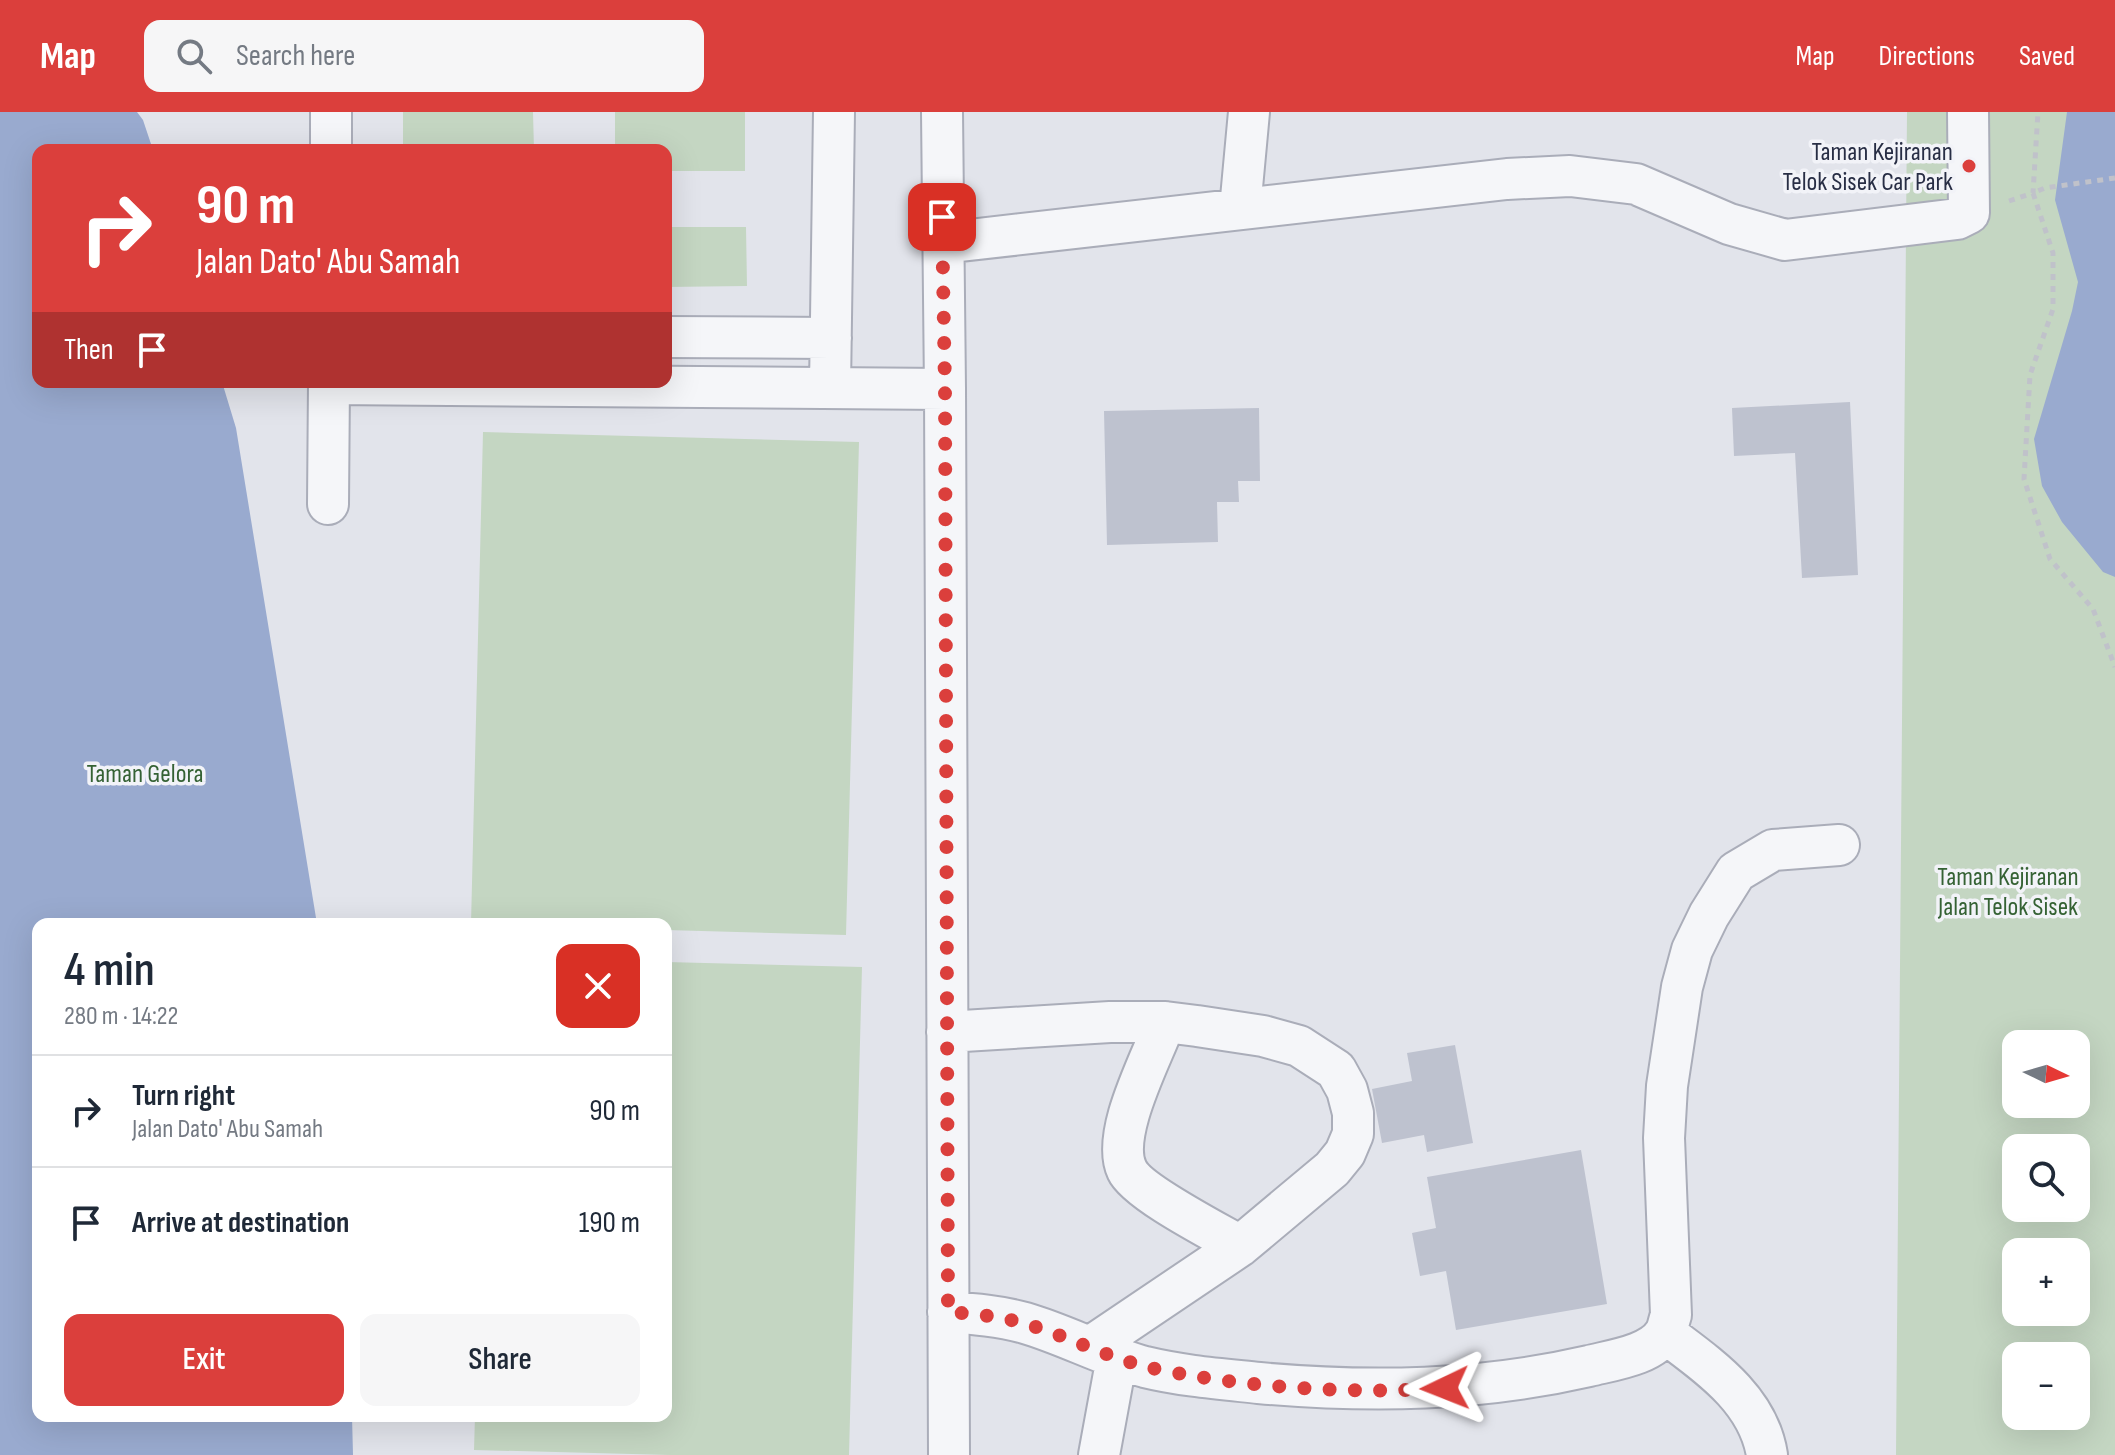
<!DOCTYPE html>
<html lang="en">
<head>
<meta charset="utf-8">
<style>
	:root { --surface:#fff; --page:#f6f6f7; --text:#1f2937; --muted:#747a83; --line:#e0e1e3; --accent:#db3f3c }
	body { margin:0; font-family:"Sofia Sans Condensed",sans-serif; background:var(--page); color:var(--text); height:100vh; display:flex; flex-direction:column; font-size:30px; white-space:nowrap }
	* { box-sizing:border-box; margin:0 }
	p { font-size:26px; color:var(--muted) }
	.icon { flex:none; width:44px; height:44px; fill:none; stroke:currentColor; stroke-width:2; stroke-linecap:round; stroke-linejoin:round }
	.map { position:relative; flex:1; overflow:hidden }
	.details { position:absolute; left:32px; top:806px; width:640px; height:504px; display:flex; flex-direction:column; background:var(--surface); border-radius:16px; box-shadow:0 8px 32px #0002 }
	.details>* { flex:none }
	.banner { position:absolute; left:32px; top:32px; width:640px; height:244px; border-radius:16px; box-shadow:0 8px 32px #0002; background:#db3f3c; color:#fff; overflow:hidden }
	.needle { width:52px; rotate:95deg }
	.buttons { position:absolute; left:2002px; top:918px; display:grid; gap:16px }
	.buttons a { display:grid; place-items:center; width:88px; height:88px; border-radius:16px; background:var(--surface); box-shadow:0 8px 32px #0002; font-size:40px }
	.pin { position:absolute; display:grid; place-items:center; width:68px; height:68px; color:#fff; margin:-34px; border-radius:16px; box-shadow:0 4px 12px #0006 }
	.me { position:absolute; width:88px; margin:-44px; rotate:268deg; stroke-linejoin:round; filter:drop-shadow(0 0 6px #0008) }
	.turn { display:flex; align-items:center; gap:28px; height:168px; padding:0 32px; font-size:36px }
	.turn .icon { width:104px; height:104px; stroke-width:2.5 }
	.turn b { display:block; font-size:56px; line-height:68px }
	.then { display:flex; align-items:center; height:76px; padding:0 32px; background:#0003; gap:16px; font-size:30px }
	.round { display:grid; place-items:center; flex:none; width:84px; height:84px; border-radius:16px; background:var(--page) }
	.overview { display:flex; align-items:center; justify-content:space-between; height:136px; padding:0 32px }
	h1 { font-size:48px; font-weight:600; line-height:60px }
	.cta { display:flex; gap:16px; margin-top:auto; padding:16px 32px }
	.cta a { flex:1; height:92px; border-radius:16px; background:var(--accent); color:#fff; font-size:32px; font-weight:600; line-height:92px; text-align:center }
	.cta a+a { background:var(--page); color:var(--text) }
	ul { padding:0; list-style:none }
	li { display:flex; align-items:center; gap:24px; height:112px; padding:0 32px; border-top:2px solid var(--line) }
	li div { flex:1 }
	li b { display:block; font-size:30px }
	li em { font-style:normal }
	header { display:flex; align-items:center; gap:48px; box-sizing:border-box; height:112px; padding:0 40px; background:var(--accent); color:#fff }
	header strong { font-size:38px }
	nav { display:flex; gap:44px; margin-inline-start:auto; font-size:28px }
	.search { width:560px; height:72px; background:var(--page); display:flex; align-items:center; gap:20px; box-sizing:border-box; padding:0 28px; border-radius:16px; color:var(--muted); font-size:30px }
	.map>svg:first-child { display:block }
	.green { fill:#c4d6c2; fill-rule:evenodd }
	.water { fill:#99aacf }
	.building { fill:#bec2cf }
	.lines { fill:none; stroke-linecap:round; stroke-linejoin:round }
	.minor-casing { stroke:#aaadb9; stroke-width:44 }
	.path { stroke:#c0c2ca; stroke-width:5; stroke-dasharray:6 6; stroke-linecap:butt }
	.minor { stroke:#f5f6f9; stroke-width:40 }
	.route { stroke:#db3f3c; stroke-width:14; stroke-dasharray:0 25.2 }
	.poi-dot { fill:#db3f3c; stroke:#f2f3f8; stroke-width:3 }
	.labels { text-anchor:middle; stroke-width:7; stroke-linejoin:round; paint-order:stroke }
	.poi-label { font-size:26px; fill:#282e45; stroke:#f2f3f8; text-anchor:end }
	.park-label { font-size:26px; fill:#356234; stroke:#f2f3f8 }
</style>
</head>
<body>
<header>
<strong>Map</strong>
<div class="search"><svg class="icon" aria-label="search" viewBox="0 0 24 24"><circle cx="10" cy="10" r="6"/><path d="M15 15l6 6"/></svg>Search here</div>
<nav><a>Map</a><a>Directions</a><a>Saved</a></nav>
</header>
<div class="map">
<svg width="2115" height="1343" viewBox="0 0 2115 1343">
	<rect width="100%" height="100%" fill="#e2e4eb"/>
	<path class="green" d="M403,0H533L534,38H403Z
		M615,0H745V59H666V38H615Z
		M1907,0H2115V1343H1896ZM2016,932H2076V992H2016ZM2016,1036H2076V1096H2016ZM2016,1140H2076V1200H2016ZM2016,1244H2076V1304H2016Z
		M666,115H746L747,174L666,175Z
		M483,320L859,330L846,823L666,818V812H471Z
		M666,850L862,855L849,1343H670L474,1338L475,1304H666Z"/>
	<path class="water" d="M0,0H137L143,8L153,38H38V270H222L236,316L317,812H38V1304H352L353,1343H0Z
		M2067,0H2115V465L2103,460L2062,410L2042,374L2034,327L2072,199L2078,170L2055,88Z"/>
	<path class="building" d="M1850,290L1858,463L1802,466L1795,341L1734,344L1732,296Z
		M1259,296L1260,369H1238L1239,390H1217L1218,430L1107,433L1104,299Z
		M1455,933L1473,1031L1427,1040L1424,1023L1382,1031L1372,977L1412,969L1407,941Z
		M1581,1038L1607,1192L1456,1218L1446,1159L1420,1164L1412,1121L1436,1116L1427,1065Z"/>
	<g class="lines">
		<g class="minor-casing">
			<path id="minor" d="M942,0L945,277L949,1343
				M331,38V0
				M1240,97L1249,0
				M943,131L1507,67L1570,64L1636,72L1729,112L1785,128L1957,107L1969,101L1968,0
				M666,225L831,226
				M329,272L945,277
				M830,275L834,0
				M328,392L329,270
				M1165,910C1152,946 1110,1022 1127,1058C1137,1080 1216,1120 1240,1134
				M947,920L1110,910H1165L1197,914L1263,924L1299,934L1336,958L1347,978L1353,1001V1022L1345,1041L1332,1057L1240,1134L1090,1235
				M948,1200C974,1202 1000,1204 1025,1211C1066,1223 1104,1244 1145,1255C1182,1264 1221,1267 1259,1271C1371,1281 1480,1279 1589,1254C1613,1248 1652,1243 1665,1221C1668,1216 1669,1208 1671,1203L1664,1026L1667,974L1682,875L1692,838L1709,803L1736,760L1773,738L1839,733
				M1665,1221C1707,1253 1758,1286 1767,1343
				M1099,1343L1117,1245"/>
		</g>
		<path class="path" d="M2115,66L2045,76L2033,81L2053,141V197L2030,263L2024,367L2050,447L2093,497L2115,555
			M2009,89L2033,81L2038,0"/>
		<use href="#minor" class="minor"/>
	</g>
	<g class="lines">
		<path class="route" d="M942,105L945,277L948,1200C974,1202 1000,1204 1026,1212C1067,1224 1106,1245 1147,1255C1235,1275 1355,1283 1445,1276"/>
	</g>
	<circle class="poi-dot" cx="1969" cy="54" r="8"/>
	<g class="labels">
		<g class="poi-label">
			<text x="1953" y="48">Taman Kejiranan<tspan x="1953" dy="30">Telok Sisek Car Park</tspan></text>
		</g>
		<g class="park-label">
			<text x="145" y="670">Taman Gelora</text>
			<text x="2008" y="773">Taman Kejiranan<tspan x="2008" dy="30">Jalan Telok Sisek</tspan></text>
		</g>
	</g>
</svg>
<div class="buttons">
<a><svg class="needle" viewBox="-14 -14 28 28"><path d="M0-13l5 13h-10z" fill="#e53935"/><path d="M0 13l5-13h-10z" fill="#747a83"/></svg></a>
<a><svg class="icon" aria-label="search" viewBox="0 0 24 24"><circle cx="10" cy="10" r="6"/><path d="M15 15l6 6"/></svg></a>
<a>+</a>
<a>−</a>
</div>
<div class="pin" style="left:942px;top:105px;background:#d93025"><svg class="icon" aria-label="arrive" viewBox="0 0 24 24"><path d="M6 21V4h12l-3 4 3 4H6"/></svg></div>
<svg class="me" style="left:1445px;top:1276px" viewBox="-20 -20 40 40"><path d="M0-17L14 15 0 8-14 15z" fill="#db3f3c" stroke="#fff" stroke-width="4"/></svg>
<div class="banner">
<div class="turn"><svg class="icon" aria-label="right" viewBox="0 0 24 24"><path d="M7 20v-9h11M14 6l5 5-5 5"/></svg><div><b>90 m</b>Jalan Dato' Abu Samah</div></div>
<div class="then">Then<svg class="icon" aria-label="arrive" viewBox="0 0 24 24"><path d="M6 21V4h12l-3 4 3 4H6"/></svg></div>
</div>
<section class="details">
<div class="overview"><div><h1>4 min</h1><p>280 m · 14:22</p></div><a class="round" style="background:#d93025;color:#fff"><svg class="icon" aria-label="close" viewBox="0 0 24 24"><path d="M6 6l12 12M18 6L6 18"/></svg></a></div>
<ul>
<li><svg class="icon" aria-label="right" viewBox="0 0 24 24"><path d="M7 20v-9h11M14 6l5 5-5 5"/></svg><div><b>Turn right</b><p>Jalan Dato' Abu Samah</p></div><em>90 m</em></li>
<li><svg class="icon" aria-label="arrive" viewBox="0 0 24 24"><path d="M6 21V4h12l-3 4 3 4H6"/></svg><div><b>Arrive at destination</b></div><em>190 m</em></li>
</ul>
<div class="cta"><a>Exit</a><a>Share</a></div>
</section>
</div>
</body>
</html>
